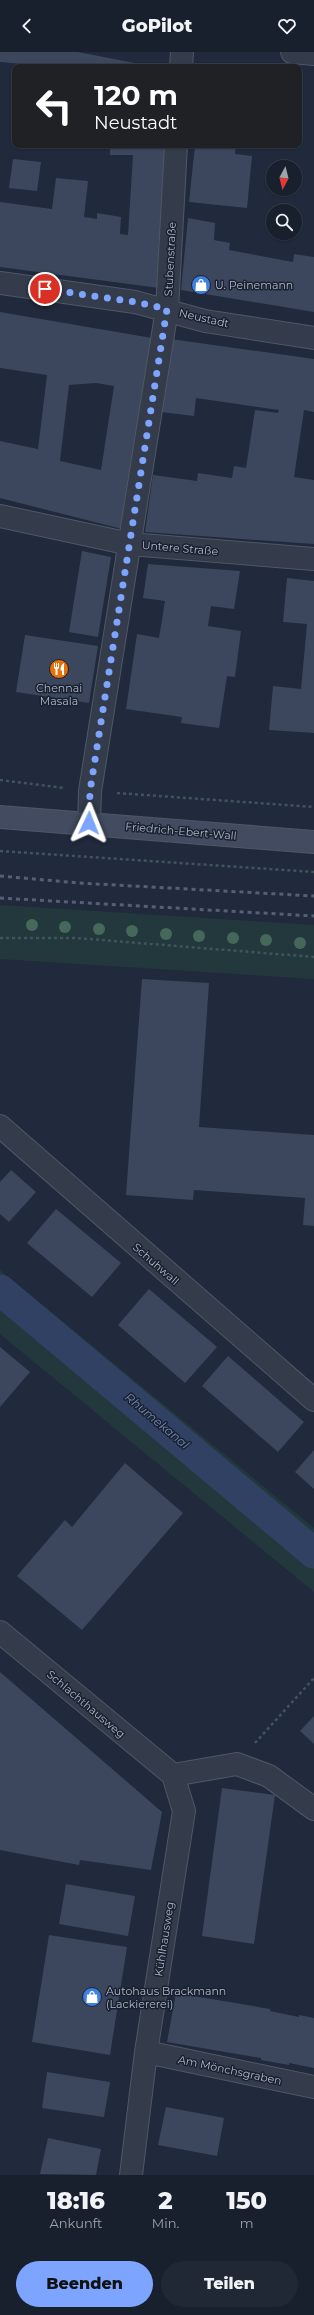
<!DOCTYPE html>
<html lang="de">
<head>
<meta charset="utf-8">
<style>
	:root { --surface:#18202d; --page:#212835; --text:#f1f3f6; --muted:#9fa3aa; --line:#363e49; --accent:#7da5ff }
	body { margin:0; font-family:Montserrat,sans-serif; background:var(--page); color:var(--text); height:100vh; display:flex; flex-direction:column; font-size:15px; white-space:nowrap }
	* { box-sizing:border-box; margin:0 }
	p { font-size:13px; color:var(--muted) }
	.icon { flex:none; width:22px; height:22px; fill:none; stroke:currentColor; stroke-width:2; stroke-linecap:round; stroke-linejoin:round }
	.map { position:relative; height:2123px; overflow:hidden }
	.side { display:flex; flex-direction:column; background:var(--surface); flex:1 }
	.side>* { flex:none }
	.banner { position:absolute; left:12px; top:12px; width:290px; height:84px; border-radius:8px; box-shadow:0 1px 3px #0004,0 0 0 1px var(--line); background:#202124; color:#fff; overflow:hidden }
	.needle { width:26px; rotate:187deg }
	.tools { position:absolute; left:266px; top:108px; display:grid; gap:8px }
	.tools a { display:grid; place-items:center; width:36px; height:36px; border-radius:50%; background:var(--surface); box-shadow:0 1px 3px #0004,0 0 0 1px var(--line); font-size:20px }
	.pin { position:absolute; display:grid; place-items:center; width:34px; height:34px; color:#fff; margin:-17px; border:2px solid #fff; border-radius:50%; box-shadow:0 1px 4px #0007 }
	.me { position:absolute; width:44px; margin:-22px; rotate:2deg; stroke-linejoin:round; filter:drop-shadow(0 0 3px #0008) }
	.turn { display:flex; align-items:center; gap:14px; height:84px; padding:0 16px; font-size:18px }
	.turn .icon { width:52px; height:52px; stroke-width:2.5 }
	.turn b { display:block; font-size:28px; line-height:34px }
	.eta { display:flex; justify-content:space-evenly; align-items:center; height:68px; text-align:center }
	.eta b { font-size:24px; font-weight:800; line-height:28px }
	.button { display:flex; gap:8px; margin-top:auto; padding:8px 16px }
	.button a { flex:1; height:46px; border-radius:24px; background:var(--accent); color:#111; font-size:16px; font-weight:800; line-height:46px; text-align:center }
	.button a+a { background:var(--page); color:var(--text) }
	header { display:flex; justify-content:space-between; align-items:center; height:52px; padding:0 16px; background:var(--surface); font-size:18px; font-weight:800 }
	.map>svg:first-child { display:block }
	.green { fill:#22383d }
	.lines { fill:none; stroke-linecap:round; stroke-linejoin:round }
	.canal { stroke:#314163; stroke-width:31 }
	.building { fill:#3c465d; fill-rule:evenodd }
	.street-casing { stroke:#4f5767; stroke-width:24 }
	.secondary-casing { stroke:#4f5767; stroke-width:24 }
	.path { stroke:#40555b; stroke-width:2.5; stroke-dasharray:3 3; stroke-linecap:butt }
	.street { stroke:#343c4c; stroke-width:22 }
	.secondary { stroke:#424b60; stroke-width:22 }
	.rail { stroke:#566074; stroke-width:3; stroke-dasharray:4 4; stroke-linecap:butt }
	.tree { fill:#45685b }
	.route { stroke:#7da5ff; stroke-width:7; stroke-dasharray:0 12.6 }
	.labels { text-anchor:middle; stroke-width:3; stroke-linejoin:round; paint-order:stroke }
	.street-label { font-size:11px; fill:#afb7c8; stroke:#192131 }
	.poi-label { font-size:11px; fill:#afb7c8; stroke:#192131; text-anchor:start }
	.water-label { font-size:12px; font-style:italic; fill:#748ab3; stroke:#192131 }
</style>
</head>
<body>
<header><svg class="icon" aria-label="back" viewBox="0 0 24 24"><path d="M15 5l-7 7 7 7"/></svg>GoPilot<svg class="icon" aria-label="heart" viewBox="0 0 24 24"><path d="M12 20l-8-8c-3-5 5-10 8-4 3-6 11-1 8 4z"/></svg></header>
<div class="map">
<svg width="314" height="2123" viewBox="0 0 314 2123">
	<rect width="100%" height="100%" fill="#202a3c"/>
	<path class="green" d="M0,853L314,873V927L0,907Z
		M0,1218L314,1476V1540L0,1282Z"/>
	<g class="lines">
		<path class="canal" d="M0,1238L314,1501"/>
	</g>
	<path class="building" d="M0,0H78L155,15H23V12L0,10Z
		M299,50H303L302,78H299Z
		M110,93H164L166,122L159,236L0,215V150L52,157L56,126L88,129L84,165L97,167V161L121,165L120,182L128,183L133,103H110Z
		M195,93H236L235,102L252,104L247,156L189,150Z
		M13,107L41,110L37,139L9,136Z
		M188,166L215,171L214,188L230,191L229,198L293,210L294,202L314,205V260L181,238Z
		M0,260L152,286L122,477L0,446V389L38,397L47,323L0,316ZM96,331L114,334L101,418L60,409L69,333Z
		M171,287L314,307V360L304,358L294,425L314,428V492L145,480L153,423L197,429L198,421L232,426L234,414L246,416L255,358L278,361L279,358L196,346L194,364L161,360Z
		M82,499L111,505L98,585L69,580Z
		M148,512L240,519L234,557L211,554L208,574L241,579L235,625L227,624L219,676L181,671L182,665L126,657L137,582L159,586L165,549L143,546Z
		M287,526L314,529V681L269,678L273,634L301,637L307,572L283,570Z
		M25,583L98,594L89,651L16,640Z
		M142,927L209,931L199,1075L314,1083V1174L303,1173L305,1146L194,1138L193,1148L126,1143Z
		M11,1118L36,1140L9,1170L0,1162V1130Z
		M56,1157L121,1211L92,1245L27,1191Z
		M149,1237L217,1295L185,1331L118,1273Z
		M0,1295L30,1320L0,1355Z
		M228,1304L304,1370L278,1400L202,1334Z
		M314,1398V1437L295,1420Z
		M125,1411L183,1461L82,1578L17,1524L65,1468L72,1475Z
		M0,1620L162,1760L151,1818L80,1808L79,1813L0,1798Z
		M314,1664V1692L300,1679Z
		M222,1736L275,1743L254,1892L202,1884Z
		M66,1832L135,1844L128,1884L59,1872Z
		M49,1883L127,1895L110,2003L32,1990Z
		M176,1941L270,1957V1959L299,1965V1963L314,1966V2016L289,2011V2013L261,2008V2006L167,1990Z
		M47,2020L110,2030L104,2065L42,2056Z
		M166,2055L224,2066L217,2104L158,2093Z
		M48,2086L101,2097L96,2123L40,2122Z"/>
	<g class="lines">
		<g class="street-casing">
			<path id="street" d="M292,0L314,2
				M181,15L182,0
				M0,231L135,250L205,269L314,286
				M0,464L130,492L314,507
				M89,771L90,739L167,257L176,93
				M0,1074L314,1348
				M0,1580L173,1723
				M173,1723L237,1712L269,1724L314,1757
				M146,2000L314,2035
				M131,2123L146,2000L184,1759L173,1723"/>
		</g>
		<g class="secondary-casing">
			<path id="secondary" d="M0,765L314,790"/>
		</g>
		<path class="path" d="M0,728L64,736
			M117,741L314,755
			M0,799L314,820
			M0,886H76L314,905
			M255,1691L314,1626"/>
		<use href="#street" class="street"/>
		<use href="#secondary" class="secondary"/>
		<path class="rail" d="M0,824L79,831L314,844
			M0,846L314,864"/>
	</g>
	<g class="tree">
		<circle cx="32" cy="873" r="6"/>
		<circle cx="65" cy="875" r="6"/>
		<circle cx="99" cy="877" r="6"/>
		<circle cx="132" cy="879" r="6"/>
		<circle cx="166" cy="882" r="6"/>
		<circle cx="199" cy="884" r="6"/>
		<circle cx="233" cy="886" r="6"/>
		<circle cx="266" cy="888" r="6"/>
		<circle cx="300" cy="891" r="6"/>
	</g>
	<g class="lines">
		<path class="route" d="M45,237L135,250L167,257L90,739L89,771"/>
	</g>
	<defs>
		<g id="shop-disc" transform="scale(1)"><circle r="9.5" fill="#3f7fe0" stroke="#192131"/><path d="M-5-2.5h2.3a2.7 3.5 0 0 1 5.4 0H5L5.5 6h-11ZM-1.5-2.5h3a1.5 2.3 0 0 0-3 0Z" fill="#fff"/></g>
		<g id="restaurant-disc" transform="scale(1)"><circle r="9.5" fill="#e8710a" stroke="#192131"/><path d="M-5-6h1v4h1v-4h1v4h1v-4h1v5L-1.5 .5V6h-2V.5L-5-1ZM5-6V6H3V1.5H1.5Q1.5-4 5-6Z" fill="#fff"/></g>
	</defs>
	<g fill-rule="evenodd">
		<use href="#shop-disc" x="201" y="233"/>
		<use href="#restaurant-disc" x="59" y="617"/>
		<use href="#shop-disc" x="92" y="1945"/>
	</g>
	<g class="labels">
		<g class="street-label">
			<text transform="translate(170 207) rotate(-87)" y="4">Stubenstraße</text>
			<text transform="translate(204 266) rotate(13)" y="4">Neustadt</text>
			<text transform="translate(180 496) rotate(5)" y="4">Untere Straße</text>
			<text transform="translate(181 779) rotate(5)" y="4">Friedrich-Ebert-Wall</text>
			<text transform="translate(156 1212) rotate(41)" y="4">Schuhwall</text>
			<text transform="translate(86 1652) rotate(40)" y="4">Schlachthausweg</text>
			<text transform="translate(164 1887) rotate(-81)" y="4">Kühlhausweg</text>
			<text transform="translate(230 2018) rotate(12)" y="4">Am Mönchsgraben</text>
		</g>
		<g class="poi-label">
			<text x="215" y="237">U. Peinemann</text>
			<text x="59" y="640" text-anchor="middle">Chennai<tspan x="59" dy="13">Masala</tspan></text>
			<text x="106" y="1943">Autohaus Brackmann<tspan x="106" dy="13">(Lackiererei)</tspan></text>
		</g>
		<g class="water-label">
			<text transform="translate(157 1369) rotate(40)" y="4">Rhumekanal</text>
		</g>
	</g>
</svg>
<div class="tools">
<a><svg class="needle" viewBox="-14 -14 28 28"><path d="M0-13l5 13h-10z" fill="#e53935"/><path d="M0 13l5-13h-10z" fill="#9fa3aa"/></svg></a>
<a><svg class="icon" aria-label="search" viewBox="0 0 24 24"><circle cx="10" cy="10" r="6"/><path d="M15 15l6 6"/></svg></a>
</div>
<div class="pin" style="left:45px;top:237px;background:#d93025"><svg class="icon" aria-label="arrive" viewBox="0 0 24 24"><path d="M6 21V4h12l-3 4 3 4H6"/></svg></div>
<svg class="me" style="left:89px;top:771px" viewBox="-20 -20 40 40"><path d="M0-17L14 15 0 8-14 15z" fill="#7da5ff" stroke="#fff" stroke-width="4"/></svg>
<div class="banner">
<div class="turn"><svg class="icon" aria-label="left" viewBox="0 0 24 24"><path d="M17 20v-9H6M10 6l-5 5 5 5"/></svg><div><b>120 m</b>Neustadt</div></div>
</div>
</div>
<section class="side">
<div class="eta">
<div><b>18:16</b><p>Ankunft</p></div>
<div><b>2</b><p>Min.</p></div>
<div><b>150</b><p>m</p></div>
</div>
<div class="button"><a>Beenden</a><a>Teilen</a></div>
</section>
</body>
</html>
